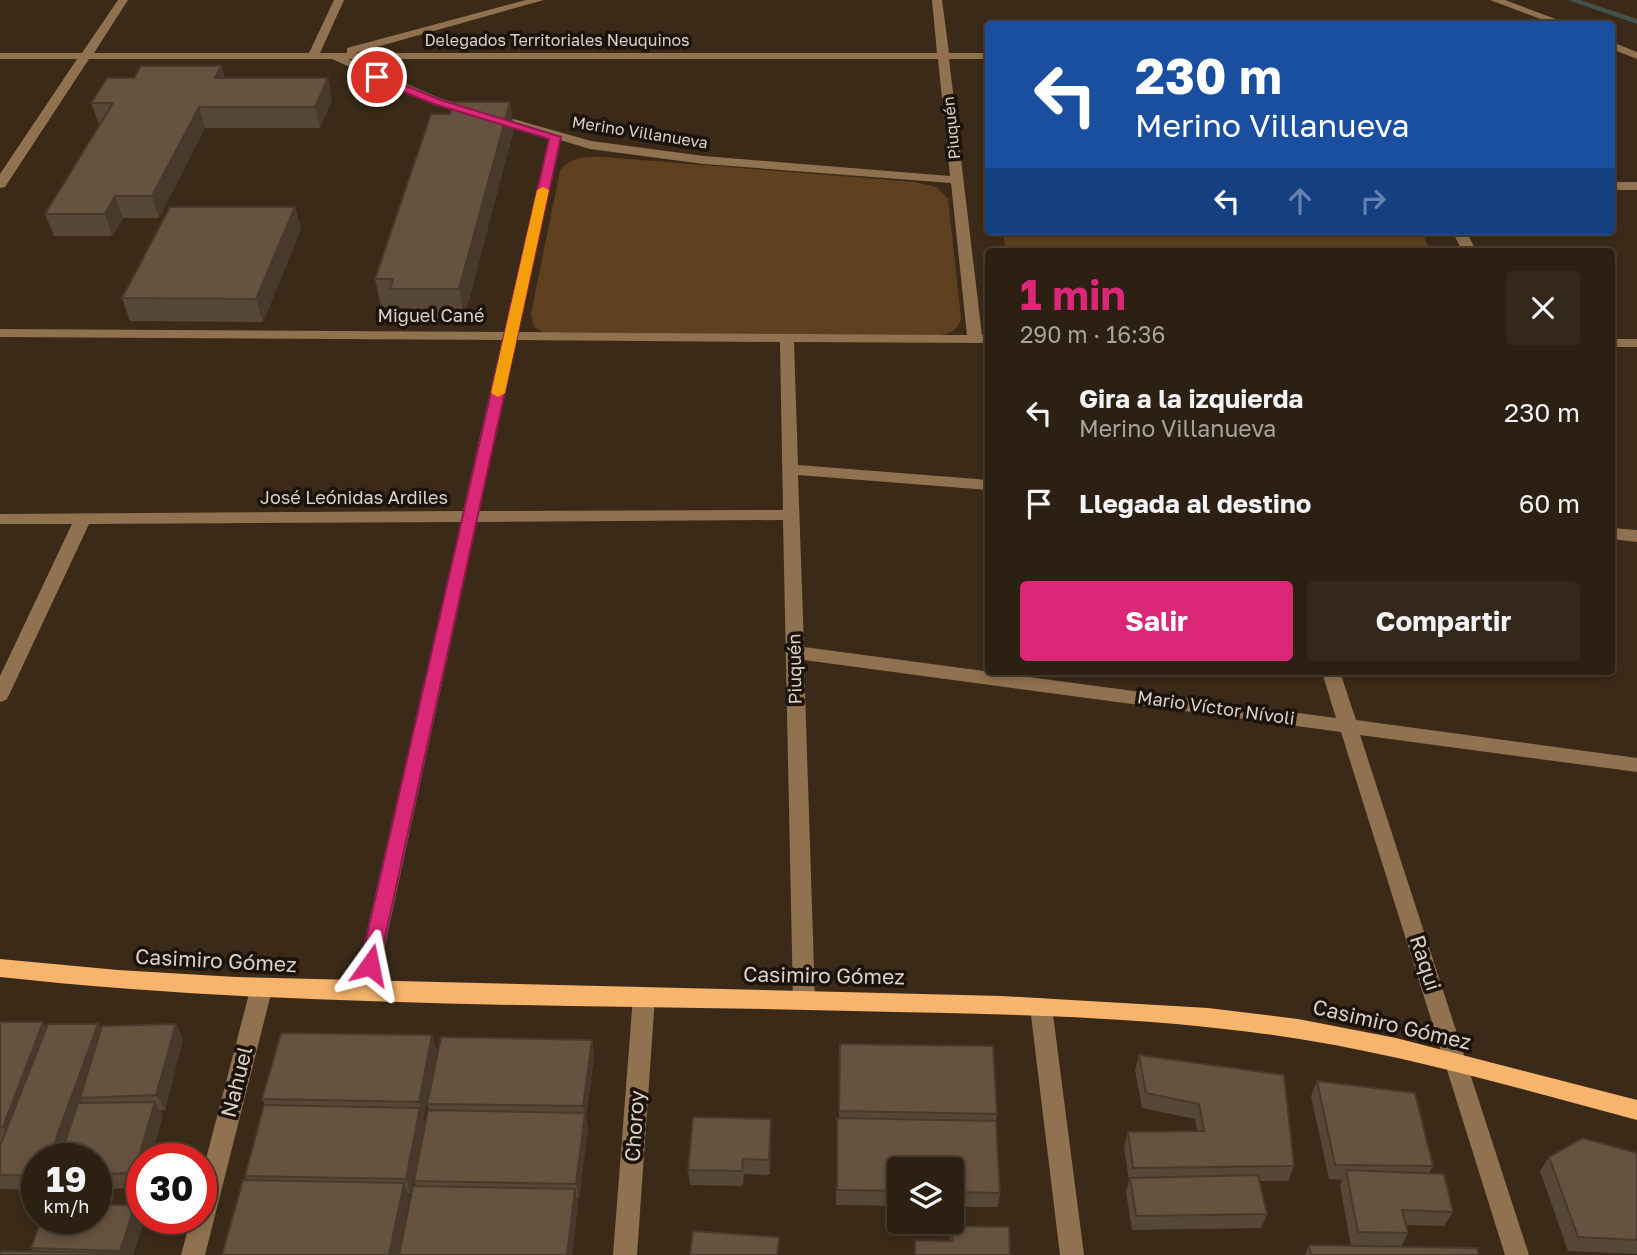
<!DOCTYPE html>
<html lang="es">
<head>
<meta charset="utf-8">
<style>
	:root { --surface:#2c2012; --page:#34281b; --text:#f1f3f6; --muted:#a6a39f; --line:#483e32; --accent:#db2777 }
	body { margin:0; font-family:"Golos Text",sans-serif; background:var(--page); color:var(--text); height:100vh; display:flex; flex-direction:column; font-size:26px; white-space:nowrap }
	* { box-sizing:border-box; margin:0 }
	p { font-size:23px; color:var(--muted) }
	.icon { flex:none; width:38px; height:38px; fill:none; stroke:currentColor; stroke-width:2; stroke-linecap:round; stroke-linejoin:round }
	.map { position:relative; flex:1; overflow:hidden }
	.details { position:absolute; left:985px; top:248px; width:630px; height:427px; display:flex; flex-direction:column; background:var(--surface); border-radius:7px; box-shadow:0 4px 10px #0003,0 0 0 2px var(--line) }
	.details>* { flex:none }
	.banner { position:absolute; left:985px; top:21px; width:630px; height:214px; border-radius:7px; box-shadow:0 4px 10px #0003,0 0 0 2px var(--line); background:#1a4fa0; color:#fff; overflow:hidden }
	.buttons { position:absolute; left:887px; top:1157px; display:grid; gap:14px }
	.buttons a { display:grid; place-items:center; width:77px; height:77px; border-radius:7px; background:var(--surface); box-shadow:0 4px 10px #0003,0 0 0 2px var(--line); font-size:35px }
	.speed { position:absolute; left:21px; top:1143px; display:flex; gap:14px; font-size:35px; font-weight:700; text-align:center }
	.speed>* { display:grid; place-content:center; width:91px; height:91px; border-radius:50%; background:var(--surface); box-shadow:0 4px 10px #0003,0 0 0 2px var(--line); line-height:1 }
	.speed small { font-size:18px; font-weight:400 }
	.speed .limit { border:10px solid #d22; background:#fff; color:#111 }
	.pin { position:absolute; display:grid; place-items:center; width:60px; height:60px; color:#fff; margin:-30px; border:4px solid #fff; border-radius:50%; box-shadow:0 2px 7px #0007 }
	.me { position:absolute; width:77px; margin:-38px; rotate:12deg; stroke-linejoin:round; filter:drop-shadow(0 0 5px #0008) }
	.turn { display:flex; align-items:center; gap:24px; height:147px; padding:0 35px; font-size:32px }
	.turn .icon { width:91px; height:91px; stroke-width:2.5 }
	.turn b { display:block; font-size:49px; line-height:60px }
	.lanes { display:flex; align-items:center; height:66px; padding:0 35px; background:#0003; justify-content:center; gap:35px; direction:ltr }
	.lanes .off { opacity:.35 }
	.round { display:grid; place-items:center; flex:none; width:74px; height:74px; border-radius:7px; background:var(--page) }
	.overview { display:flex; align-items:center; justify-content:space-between; height:119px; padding:0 35px }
	h1 { font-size:42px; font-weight:700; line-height:52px; color:var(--accent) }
	.primary-button { display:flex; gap:14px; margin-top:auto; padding:14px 35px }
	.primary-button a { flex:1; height:80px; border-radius:7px; background:var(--accent); color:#fff; font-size:28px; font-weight:700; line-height:80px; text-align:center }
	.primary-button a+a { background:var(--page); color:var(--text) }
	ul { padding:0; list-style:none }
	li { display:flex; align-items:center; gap:21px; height:91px; padding:0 35px }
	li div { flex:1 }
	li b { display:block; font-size:26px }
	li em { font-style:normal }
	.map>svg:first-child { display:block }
	.green { fill:#5f4120 }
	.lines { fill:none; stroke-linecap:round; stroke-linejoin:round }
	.stream { fill:#44524e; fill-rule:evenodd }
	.minor { fill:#917250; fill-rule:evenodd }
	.major { fill:#f6b46c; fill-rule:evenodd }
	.wall { fill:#574736 }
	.shaded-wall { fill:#47392c }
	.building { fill:#65523f; stroke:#47392c; stroke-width:2 }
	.route { fill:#db2777; stroke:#8e194d; stroke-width:2 }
	.slow { fill:#f59e0b }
	.labels { text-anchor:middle; stroke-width:7; stroke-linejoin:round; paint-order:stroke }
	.far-street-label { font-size:16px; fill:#dcd1c6; stroke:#1c140c }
	.street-label { font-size:18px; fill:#dcd1c6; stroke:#1c140c }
	.near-street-label { font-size:21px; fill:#dcd1c6; stroke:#1c140c }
</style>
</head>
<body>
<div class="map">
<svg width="1637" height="1255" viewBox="0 0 1637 1255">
	<rect width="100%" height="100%" fill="#3b2a18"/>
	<path class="green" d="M604,157L914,182L937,187L948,199L961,318C958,331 949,334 937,335L543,332L534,327L531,314L560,171C570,156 587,157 604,157Z
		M1003,231H1421L1431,252H1006Z"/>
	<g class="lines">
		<path class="stream" d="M1568,0H1580L1637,19V24Z"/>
		<path class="minor" d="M118,0H128L94,53H309L334,0H344L320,53H347V48L526,0H544L355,53H937L932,0H942L949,53H989V59H949L982,335H989V343L794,342L798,465L989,480V490L798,475L804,647L1336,718L1322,672H1340L1356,720L1637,758V772L1360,735L1529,1255H1505L1341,732L804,660L815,1000L812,1007L804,1009L796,1007L793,1000L783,520L477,522L375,991L372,997L364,1000L356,997L353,991L461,522L89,524L9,695L6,700L0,702V676L72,524H0V514L463,511L502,340L0,337V329L504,332L549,137L434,105L332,59H89L5,187L0,188V174L77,59H0V53H82ZM348,59H938L950,176L704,156L591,141L442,99ZM560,140L590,149L704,164L951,183L967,335L519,332ZM517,340L780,342L783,510L479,511Z
			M1490,0H1505L1569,24H1554Z
			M1612,42L1637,52V59L1612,49Z
			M1612,182H1637V190H1612Z
			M1452,231H1466L1477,252H1463Z
			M1612,339H1637V347H1612Z
			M1612,528L1637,530V542L1612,539Z
			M261,981L269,984L272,990L205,1255H181L191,1218H201V1178L250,990L253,984Z
			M644,988L652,990L655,997L637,1255H613L633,997L636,990Z
			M1041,998L1049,1000L1052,1007L1084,1255H1060L1030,1007L1033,1000Z"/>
		<path class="major" d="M0,959L118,970L236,977L1002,996L1208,1008L1298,1019L1396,1038L1637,1100V1120C1509,1086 1382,1048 1250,1032C1118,1015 985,1014 853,1011C569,1004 283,1008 0,977Z"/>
	</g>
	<path class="wall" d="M221,66L225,78L332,99L320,128H205L159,218H123L112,236H54L45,214L99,124L91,103L134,78Z
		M510,102L514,129L464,318H396L394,308L381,307L375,279Z
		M295,207L301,229L263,322L130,321L122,298Z
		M0,1022H43L46,1028L101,1029L176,1024L183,1039L165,1110H160L163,1117L142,1158V1188L96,1189V1158H37V1190L0,1189V1146L2,1142H0Z
		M432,1035L437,1051L423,1117L425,1123L411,1194L408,1193L409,1197L398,1255H222L247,1180L245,1176L265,1105L262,1099Z
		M592,1040L594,1055L586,1119L588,1128L579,1198H577L578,1203L572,1255H399L416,1186L414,1181L429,1110L427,1104Z
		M840,1044L997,1114L996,1122L1000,1193L998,1207H952V1169H900V1206L836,1205L837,1118H839Z
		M1139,1055L1294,1166L1288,1181H1259L1267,1214L1261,1228L1132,1230L1126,1192L1129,1181L1124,1146L1128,1132L1197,1131L1195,1119L1142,1108L1135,1070Z
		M1317,1081L1433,1166L1429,1173L1453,1212L1444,1226L1406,1225L1408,1233L1401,1247L1479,1255H1305L1309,1245L1351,1246L1340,1185L1342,1180L1329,1179L1311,1096Z
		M771,1134L770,1175L744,1174L743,1186L690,1185L688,1170Z
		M1637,1153V1254L1568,1251L1540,1171L1549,1157Z
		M142,1216L144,1220L133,1255L33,1251L31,1248Z
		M951,1226L1010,1255H914L915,1240L949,1241Z"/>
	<path class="shaded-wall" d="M221,66L227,87L215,78Z
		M328,78L332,99L320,128L315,107Z
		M510,102L514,129L464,318L459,289Z
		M199,107L205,128L159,218L152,196Z
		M115,196L123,218L112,236L105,214Z
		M295,207L301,229L263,322L256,299Z
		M43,1022L52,1038L13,1142L3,1127Z
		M98,1024L107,1040L80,1098L83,1104L64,1158H49Z
		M176,1024L183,1039L165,1110L156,1095Z
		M432,1035L437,1051L424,1117L419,1102Z
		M592,1040L594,1055L586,1119L588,1128L579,1198L576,1184L585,1115L583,1106Z
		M155,1102L163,1117L151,1158H142V1185L134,1173Z
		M420,1108L425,1123L411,1194L406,1179Z
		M771,1119V1134L770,1175L769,1160Z
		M404,1183L409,1197L398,1255H389Z
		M575,1189L578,1203L572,1255H567Z
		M135,1205L142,1216V1218L144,1220L133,1255H123L120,1251Z"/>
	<path class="building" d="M141,66H221L215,78H328L315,107H199L152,196H115L105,214H45L113,103H91L107,78H134Z
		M454,102H510L459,289H390L393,279H375L431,114H450Z
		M170,207H295L256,299L122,298Z
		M0,1022H43L3,1127H0Z
		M48,1024H98L49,1158H37V1176L0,1175V1146Z
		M176,1024L156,1095L80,1098L102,1026Z
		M281,1033L432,1035L419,1102L262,1099Z
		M441,1037L592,1040L583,1106L427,1104Z
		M840,1044L993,1046L997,1114L839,1111Z
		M1139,1055L1284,1075L1294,1166L1133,1168L1128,1132L1204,1131L1199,1104L1146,1093Z
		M1317,1081L1415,1093L1433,1166L1335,1165Z
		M155,1102L134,1173L96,1174V1158H60L78,1103Z
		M264,1105L420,1108L406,1179L245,1176Z
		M428,1110L585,1113L576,1184L414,1181Z
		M693,1117L771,1119L769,1160L743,1159L742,1171L688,1170Z
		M837,1118L996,1121L1000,1193L952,1192V1169H900V1191L837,1190Z
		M1583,1138L1637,1153V1240L1578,1237L1549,1157Z
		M1346,1170L1444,1174L1453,1212L1402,1210L1408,1233L1358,1232Z
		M1258,1175L1267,1214L1136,1216L1130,1178Z
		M243,1180L404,1183L389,1255H222Z
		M413,1186L575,1189L567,1255H399Z
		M96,1205H135L120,1251L31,1248L42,1218H96Z
		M951,1226L1009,1227L1010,1255H915V1240L952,1241Z
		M693,1231L779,1237L777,1255H690Z
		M1309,1245L1477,1248L1479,1255H1311Z
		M0,1251L125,1253V1255H0Z"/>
	<path class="route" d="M373,75H380L441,100L561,137L379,965L376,971L370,973L363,971L360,965L549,139L434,104L373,80Z"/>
	<path class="slow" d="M543,187L549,190L505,393L498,397L491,393L537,190Z"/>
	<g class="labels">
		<g class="far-street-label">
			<text x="557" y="46">Delegados Territoriales Neuquinos</text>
			<text transform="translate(951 128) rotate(-96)" y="6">Piuquén</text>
			<text transform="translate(640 132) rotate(9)" y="6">Merino Villanueva</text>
		</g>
		<g class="street-label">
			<text x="431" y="322">Miguel Cané</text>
			<text x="354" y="504">José Leónidas Ardiles</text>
			<text transform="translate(795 669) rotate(-91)" y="6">Piuquén</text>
			<text transform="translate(1216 708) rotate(8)" y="6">Mario Víctor Nívoli</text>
		</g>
		<g class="near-street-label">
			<text transform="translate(216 961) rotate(3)" y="7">Casimiro Gómez</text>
			<text transform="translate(1425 963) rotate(72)" y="7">Raqui</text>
			<text transform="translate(824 976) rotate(1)" y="7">Casimiro Gómez</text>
			<text transform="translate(1392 1025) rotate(13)" y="7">Casimiro Gómez</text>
			<text transform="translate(237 1082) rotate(-76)" y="7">Nahuel</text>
			<text transform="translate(635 1126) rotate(-86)" y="7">Choroy</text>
		</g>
	</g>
</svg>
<div class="buttons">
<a><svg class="icon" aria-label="layers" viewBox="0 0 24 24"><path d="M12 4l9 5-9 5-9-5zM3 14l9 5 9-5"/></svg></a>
</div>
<div class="speed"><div>19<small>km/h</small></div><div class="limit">30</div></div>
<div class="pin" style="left:377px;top:77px;background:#d93025"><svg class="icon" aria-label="arrive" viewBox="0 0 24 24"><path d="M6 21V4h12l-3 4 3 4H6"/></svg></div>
<svg class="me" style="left:370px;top:965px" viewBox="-20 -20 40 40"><path d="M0-17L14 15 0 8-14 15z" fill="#db2777" stroke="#fff" stroke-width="4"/></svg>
<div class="banner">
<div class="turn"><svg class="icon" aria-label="left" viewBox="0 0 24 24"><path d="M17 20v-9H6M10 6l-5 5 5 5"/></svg><div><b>230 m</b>Merino Villanueva</div></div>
<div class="lanes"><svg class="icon" aria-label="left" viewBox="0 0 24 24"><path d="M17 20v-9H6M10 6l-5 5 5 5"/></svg><svg class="icon off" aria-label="ahead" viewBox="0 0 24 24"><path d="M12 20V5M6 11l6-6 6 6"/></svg><svg class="icon off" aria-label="right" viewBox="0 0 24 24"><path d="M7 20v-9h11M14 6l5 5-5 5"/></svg></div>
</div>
<section class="details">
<div class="overview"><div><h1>1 min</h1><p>290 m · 16:36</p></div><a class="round"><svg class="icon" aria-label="close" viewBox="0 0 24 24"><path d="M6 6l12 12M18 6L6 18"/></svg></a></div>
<ul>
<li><svg class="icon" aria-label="left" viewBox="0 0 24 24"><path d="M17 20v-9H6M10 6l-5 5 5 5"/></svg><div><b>Gira a la izquierda</b><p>Merino Villanueva</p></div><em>230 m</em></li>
<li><svg class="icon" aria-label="arrive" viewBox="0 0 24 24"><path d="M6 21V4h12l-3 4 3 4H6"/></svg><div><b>Llegada al destino</b></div><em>60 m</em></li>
</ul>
<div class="primary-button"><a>Salir</a><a>Compartir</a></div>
</section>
</div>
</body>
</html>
